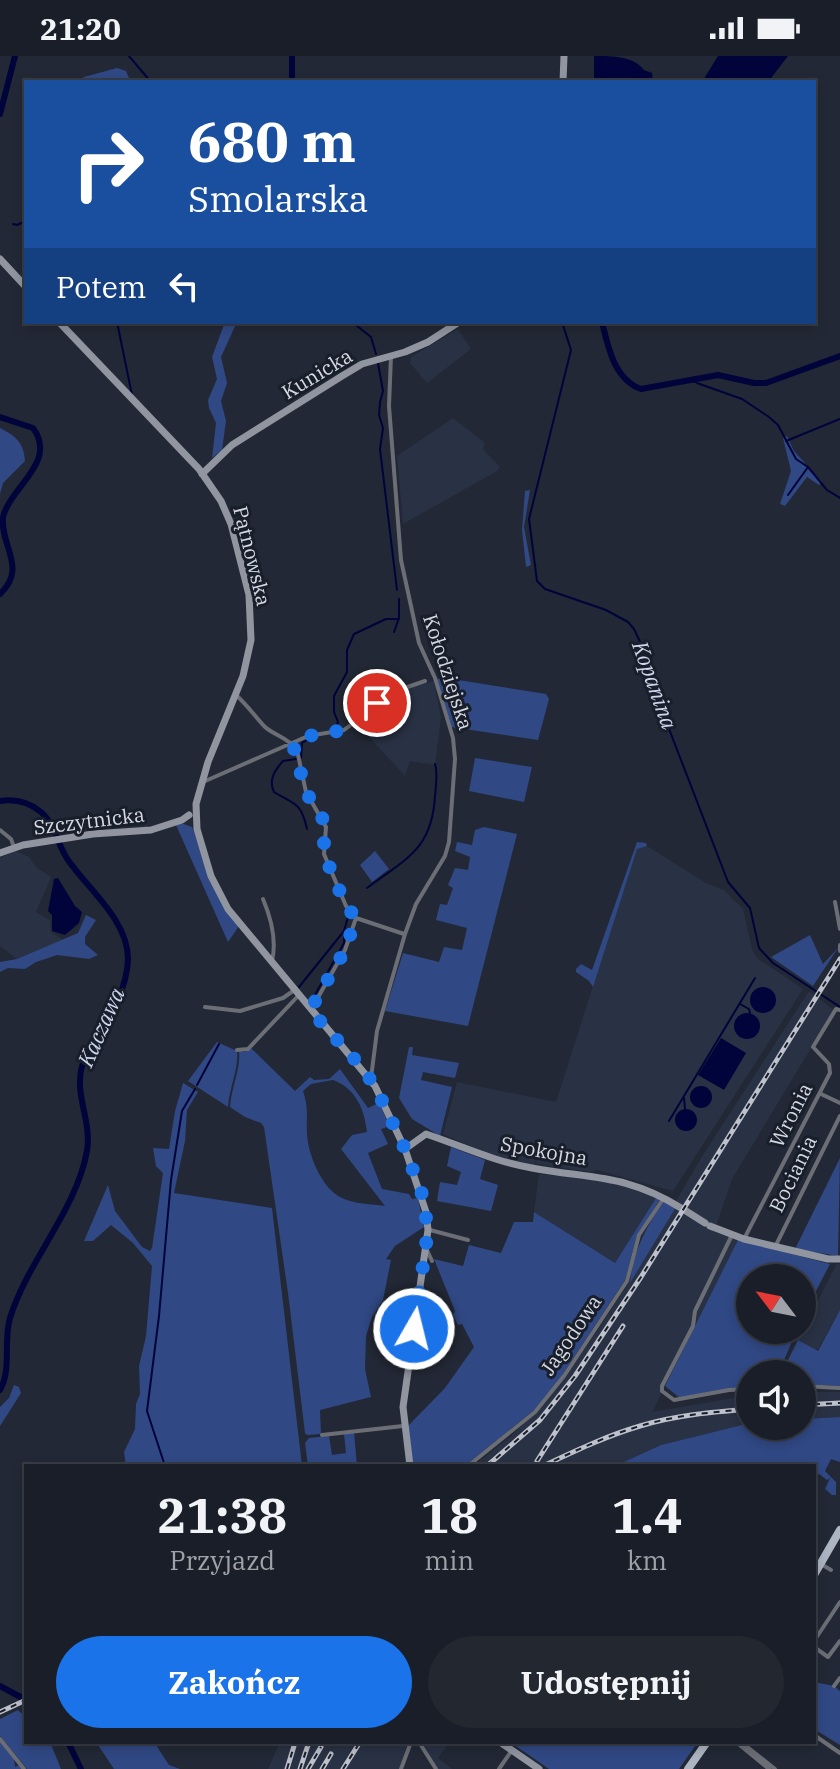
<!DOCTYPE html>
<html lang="pl">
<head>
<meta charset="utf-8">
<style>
	:root { --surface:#1a1e28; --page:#232730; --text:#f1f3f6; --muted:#9fa2a8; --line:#383c45; --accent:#1a73e8 }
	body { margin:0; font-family:"IBM Plex Serif",serif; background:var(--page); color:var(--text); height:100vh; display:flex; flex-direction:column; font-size:30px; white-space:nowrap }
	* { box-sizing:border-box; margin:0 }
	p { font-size:26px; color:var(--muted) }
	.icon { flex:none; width:44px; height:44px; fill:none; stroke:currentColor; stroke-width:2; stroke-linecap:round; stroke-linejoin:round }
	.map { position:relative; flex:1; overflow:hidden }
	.side { position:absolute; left:24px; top:1408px; width:792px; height:280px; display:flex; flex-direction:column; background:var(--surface); border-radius:0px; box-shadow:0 4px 12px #0003,0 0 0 2px var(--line) }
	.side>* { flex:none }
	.guide { position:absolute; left:24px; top:24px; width:792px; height:244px; border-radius:0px; box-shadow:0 4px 12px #0003,0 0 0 2px var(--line); background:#1a4fa0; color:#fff; overflow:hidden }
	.needle { width:52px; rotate:302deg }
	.buttons { position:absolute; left:736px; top:1208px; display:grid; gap:16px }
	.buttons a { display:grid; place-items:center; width:80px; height:80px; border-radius:50%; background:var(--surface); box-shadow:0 4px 12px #0003,0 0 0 2px var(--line); font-size:40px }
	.pin { position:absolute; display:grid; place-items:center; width:68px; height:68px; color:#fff; margin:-34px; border:4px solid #fff; border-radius:50%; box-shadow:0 2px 8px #0007 }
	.me { position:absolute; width:88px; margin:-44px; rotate:8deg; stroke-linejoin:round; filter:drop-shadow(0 0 6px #0008) }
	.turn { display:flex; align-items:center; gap:28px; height:168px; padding:0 32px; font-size:36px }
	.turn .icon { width:104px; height:104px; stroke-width:2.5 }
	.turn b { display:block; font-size:56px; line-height:68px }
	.then { display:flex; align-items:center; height:76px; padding:0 32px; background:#0003; gap:16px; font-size:30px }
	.eta { display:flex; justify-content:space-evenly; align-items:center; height:136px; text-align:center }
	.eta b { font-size:48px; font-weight:800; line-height:56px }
	.primary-button { display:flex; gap:16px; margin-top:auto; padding:16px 32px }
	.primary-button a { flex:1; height:92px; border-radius:48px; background:var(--accent); color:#fff; font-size:32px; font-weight:800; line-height:92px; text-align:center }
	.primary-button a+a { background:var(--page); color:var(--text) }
	.status { display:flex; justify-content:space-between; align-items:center; height:56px; padding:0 40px; background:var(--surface); direction:ltr }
	.status svg { height:22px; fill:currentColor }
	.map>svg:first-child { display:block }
	.built { fill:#293144 }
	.green { fill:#304884; fill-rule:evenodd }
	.water { fill:#01043a }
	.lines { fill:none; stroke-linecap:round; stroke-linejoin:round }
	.stream { stroke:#01043a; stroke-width:2 }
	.river { stroke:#01043a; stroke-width:6 }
	.street { stroke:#6b6e75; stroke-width:4 }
	.secondary { stroke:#9095a0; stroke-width:7 }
	.primary { stroke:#adb4c2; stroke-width:8 }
	.rail-casing { stroke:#bdc1cb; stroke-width:5 }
	.rail { stroke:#191e2b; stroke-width:2; stroke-dasharray:6; stroke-linecap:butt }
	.route { stroke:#1a73e8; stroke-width:14; stroke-dasharray:0 25.2 }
	.labels { text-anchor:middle; stroke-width:6; stroke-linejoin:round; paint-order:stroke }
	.street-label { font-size:20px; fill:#d5d9e2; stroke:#191e2b }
	.water-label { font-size:22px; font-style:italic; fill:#ccd6ec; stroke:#191e2b }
</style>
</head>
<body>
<div class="status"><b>21:20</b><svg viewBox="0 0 49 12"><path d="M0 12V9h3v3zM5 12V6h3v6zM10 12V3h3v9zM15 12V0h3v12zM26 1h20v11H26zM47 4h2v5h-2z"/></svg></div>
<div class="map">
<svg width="840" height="1713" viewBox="0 0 840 1713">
	<rect width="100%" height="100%" fill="#222835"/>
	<path class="built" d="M458,273L471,293L427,327L410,307L411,301Z
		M453,362L485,387L483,393L500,411L497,415L403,468L397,400Z
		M434,625L441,662L435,709L410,705L405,720L358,669L379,649L402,635Z
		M647,790L706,827L724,834L743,853L752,893L757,902L803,933L673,1135L597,1114L591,1116L536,1108L537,1101L534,1110L487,1097L443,1078L457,1026L556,1046L637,792Z
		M16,795L29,801L36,811L51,821L36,856L50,864L51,876L63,884L17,903L0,890V802Z
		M809,935L834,954L732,1123L714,1176L738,1184L652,1356L750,1339V1367L661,1389L615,1410H473L510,1381L544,1348L591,1284L626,1231L701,1102Z
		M539,1118L598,1124L641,1134L656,1142L615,1207L534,1156Z
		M837,1207L840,1209V1254L817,1295L798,1284Z
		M802,1336H840V1361L802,1363Z
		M280,1686H408L399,1713H268Z
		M422,1686H450L438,1702L452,1713H438Z"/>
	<path class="green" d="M117,12L126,15L129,22L121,26H76L84,21Z
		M225,266H237L221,301L227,327L221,345L226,365L222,394L212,402L216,367L209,352L208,344L217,323L212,301Z
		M0,372C16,380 24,387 25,405L3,427L0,438Z
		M787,380L794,395L822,426L819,429L807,421L785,450L780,448L791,415L783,382Z
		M530,434L524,471L531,509L526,511L522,474L525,435Z
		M446,622L546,638L549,643L538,684L451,671L437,623Z
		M475,702L532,711L524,746L469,735Z
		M181,767L192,771L202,797L239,870L228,886L176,769Z
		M484,771L517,778L468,970L385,955L403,897L439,906L444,891L462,894L467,872L436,864L440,848L447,849L453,832L448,829L455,812L468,814L470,801L455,795L457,786L472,789L475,774Z
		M637,786L646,787L647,790L637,793L593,931L589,925L576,916V913L581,908L592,914Z
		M375,795L389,813L372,826L360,809Z
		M86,859L96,864L85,881V888L98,899L89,903L57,899L36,906L25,913L8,912L0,916V906L17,903L78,877Z
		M810,879L823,908L838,892L813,930L771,901Z
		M217,986L237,995C239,1013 229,1032 228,1051L188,1025Z
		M409,991H413L412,999L459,1007L455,1022L423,1016L421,1024L452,1031L440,1080L412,1063L399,1042Z
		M251,992L295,1035L310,1021L314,1024L329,1023L340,1013L368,1052L379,1047L390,1070L381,1073L388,1088L368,1097L382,1133L409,1138L412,1143L418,1142L424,1171L395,1190L386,1203L391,1204L383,1244L372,1261L366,1280L365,1313L371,1341L320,1354L321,1378L307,1379L305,1377L288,1237L264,1071L261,1067L245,1061L230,1051C231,1032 241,1013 239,995L245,996ZM333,1024C356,1033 364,1052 367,1076L352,1079L341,1093L385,1150C372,1148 354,1148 342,1142C322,1133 308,1099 307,1078C306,1061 309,1053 303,1035L311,1028Z
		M183,1027L198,1036L187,1054L185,1085L174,1137L272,1152L302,1410H126L124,1396L135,1373L136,1348L140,1338L139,1310L146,1280L152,1210L133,1187L111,1169L93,1185H84L108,1129L115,1155L142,1191L150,1195L152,1192L163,1117L156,1110L153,1092L169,1093L175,1055Z
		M451,1091L485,1104L480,1123L498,1129L491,1155L437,1145L440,1126L457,1129L461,1116L447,1110Z
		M840,1102L838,1200L795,1193Z
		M656,1142L660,1143L636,1183L625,1224L557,1327L534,1354L465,1410H412L407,1371L445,1332L474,1291L462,1268L458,1269L453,1259L455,1255L434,1203L463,1210L469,1189L501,1197L514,1166H533L534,1156L615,1207Z
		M663,1145L676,1151L630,1227C633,1195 646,1172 663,1145Z
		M738,1184L830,1208L802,1262V1222H750V1274H797L778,1318H750V1330L680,1342L665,1330Z
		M840,1254V1330L802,1328V1318H781L798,1284L818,1295Z
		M14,1329L19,1331L21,1337L0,1370V1351L9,1342Z
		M840,1361V1406L831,1403L825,1415L836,1426V1439H832L825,1433L830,1422L827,1424L819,1418H814V1410H615L661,1389L750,1367V1370H802V1363Z
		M354,1376L357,1410H308L305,1387L309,1382L329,1380L332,1399L346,1397L344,1378Z
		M814,1626L834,1630L840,1635V1689L814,1673Z
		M18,1654L26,1662V1686H50L61,1713H27L0,1680V1663Z
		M0,1685L14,1702L15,1711L19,1709L22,1713H0Z
		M96,1686H154L169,1709L180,1713H114Z
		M510,1686H698L679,1713H549Z"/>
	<path class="water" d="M594,0C612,0 634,0 644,14L652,17L653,26H594Z
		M718,0H788L768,26H702Z
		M58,822L75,850L82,856L79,867L65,879L52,875V859L48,855L54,823Z
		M750 944a13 13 0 1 1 26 0a13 13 0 1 1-26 0Z
		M734 970a13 13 0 1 1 26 0a13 13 0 1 1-26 0Z
		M721,982L746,997L724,1034L698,1019Z
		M690 1041a11 11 0 1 1 22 0a11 11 0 1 1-22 0Z
		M675 1064a11 11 0 1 1 22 0a11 11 0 1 1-22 0Z"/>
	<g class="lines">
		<path class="stream" d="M129,0L151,26
			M13,168L17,169L26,165
			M117,266L132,339
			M352,266L371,281L376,298
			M562,266L571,294L529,463L537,525L545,533L606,554L628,566L634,573L643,592L666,665L728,826L750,852L759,892L773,907L840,951
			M378,307L383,335L380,346L379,359L383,372L380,393L397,534
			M691,324L695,326
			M697,327L742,343L769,361L778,369L796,403L808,411L827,434L840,442
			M786,385L840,363
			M788,439L808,411
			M394,576L399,562V543
			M336,672L338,666L334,656V640L347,616V594L354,578L386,563H399
			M301,702L302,687L307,684
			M296,703L283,705C275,714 268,724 274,736C295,749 301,746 307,773
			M367,832C407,802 432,793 435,740C436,729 438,718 435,708
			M299,931L344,875L348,861
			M311,946L344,887V874
			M740,948L749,953L750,957
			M197,1029L219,988
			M684,1042L685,1053
			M669,1065L755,922
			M165,1410L147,1355L159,1260L171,1124L182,1055L195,1033"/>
		<path class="river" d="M292,26V0
			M0,58L15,0
			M602,266C608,291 614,323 641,333L718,319L754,327H766L840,300
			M0,361L33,372C58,406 11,430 3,461C0,490 28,512 0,538
			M0,745C14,743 29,746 41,756C55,768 57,788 68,804C88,833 128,864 128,903C127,941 99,977 82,1010C74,1039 92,1065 87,1095C76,1155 28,1204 10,1262C3,1286 12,1313 0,1334
			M0,1630L26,1644
			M68,1686L81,1713"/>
		<path class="street" d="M236,639C247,649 254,659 264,670C273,679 289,682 297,694L306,736L326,771L324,798L346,850L356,862L404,878
			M203,726L308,680L344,674L396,635L425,625
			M0,774L11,783L14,791
			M263,843C271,862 277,884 272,905
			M835,846L840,873
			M840,889V895
			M205,951L240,955L283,942L293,935
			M312,952L345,894L356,862
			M237,994L248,993L298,940
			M371,1022L377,975L405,878L416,848L445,800L449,786L455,703L453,682L435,622L419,587L401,504L389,350L391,300
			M821,1038L840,1047
			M430,1174L468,1184
			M732,1179L695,1255L693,1270L662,1330V1335L674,1344L729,1334L750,1333
			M744,1183L830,1017L829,1008L813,991L836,953L840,954
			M775,1191L840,1060
			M426,1192L432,1205
			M802,1330L840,1332
			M322,1379L403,1370
			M468,1410L535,1356L564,1320L627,1225L639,1179L663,1143
			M821,1508L831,1514
			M814,1585L840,1546
			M814,1591L828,1601L840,1585
			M834,1630L840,1622
			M814,1679L840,1697
			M0,1683L24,1713
			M419,1686L436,1713
			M736,1686L769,1713
			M741,1686L775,1713
			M401,1713L411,1686
			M499,1713L512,1694"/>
		<path class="secondary" d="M563,26L564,0
			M0,203L26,231
			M59,266L199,413L221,445L231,468L249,539L251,584L243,620L208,706L196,748L197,773L211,820L228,853L375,1030L405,1093L426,1156L428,1174L403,1351L410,1410
			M202,418L232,389L342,320L362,308L405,296L428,286L459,266
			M0,797L23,789L93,778L151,774L182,764L189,759
			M405,1093L426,1078C462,1090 495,1106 532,1112C591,1123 627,1118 681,1152
			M686,1155L705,1167
			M710,1170L744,1183L828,1203H840
			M500,1686L539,1713"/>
		<path class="primary" d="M814,1519L840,1474
			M688,1713L707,1686"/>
		<g class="rail-casing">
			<path id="rail" d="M802,1349L840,1347
				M537,1405L623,1270
				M487,1410L540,1364L575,1320L641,1221L840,903
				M543,1410C575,1395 606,1380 640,1370C676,1359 713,1356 750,1353
				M0,1656L26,1644
				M287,1713L294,1690
				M300,1713L309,1686
				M308,1713L321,1691
				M322,1713L331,1698
				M343,1713L360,1686"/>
		</g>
		<use href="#rail" class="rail"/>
	</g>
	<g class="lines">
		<path class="route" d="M377,647L344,674L308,680L293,689L306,736L324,765V798L346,850L356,862L345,894L310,954L358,1007L375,1030L405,1093L422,1138L428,1174L414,1273"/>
	</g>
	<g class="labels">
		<g class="street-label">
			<text transform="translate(317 318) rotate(-31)" y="7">Kunicka</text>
			<text transform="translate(252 500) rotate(76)" y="7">Pątnowska</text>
			<text transform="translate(448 616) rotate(72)" y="7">Kołodziejska</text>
			<text transform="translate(89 765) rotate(-7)" y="7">Szczytnicka</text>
			<text transform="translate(791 1059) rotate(-63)" y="7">Wronia</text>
			<text transform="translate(544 1095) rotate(10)" y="7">Spokojna</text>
			<text transform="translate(793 1118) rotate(-64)" y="7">Bociania</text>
			<text transform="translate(571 1279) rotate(-56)" y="7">Jagodowa</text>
		</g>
		<g class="water-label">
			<text transform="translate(655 629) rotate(70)" y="8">Kopanina</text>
			<text transform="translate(101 971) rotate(-66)" y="8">Kaczawa</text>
		</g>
	</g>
</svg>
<div class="buttons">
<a><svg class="needle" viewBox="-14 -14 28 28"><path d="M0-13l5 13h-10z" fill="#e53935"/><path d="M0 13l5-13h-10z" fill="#9fa2a8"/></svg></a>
<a><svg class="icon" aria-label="sound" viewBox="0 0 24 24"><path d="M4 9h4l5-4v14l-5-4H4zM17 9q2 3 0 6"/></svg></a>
</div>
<div class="pin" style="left:377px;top:647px;background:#d93025"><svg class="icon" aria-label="arrive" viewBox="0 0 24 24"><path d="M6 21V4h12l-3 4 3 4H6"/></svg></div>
<svg class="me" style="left:414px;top:1273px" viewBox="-20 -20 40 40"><circle r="17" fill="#1a73e8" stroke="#fff" stroke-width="3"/><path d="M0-11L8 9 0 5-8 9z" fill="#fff"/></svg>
<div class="guide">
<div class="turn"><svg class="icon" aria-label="right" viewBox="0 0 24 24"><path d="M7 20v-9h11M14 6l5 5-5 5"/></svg><div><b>680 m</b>Smolarska</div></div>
<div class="then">Potem<svg class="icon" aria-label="left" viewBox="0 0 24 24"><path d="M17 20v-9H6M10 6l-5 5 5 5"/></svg></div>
</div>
<section class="side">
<div class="eta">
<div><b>21:38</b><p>Przyjazd</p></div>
<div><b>18</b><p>min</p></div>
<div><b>1.4</b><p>km</p></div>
</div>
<div class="primary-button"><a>Zakończ</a><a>Udostępnij</a></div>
</section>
</div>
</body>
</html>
